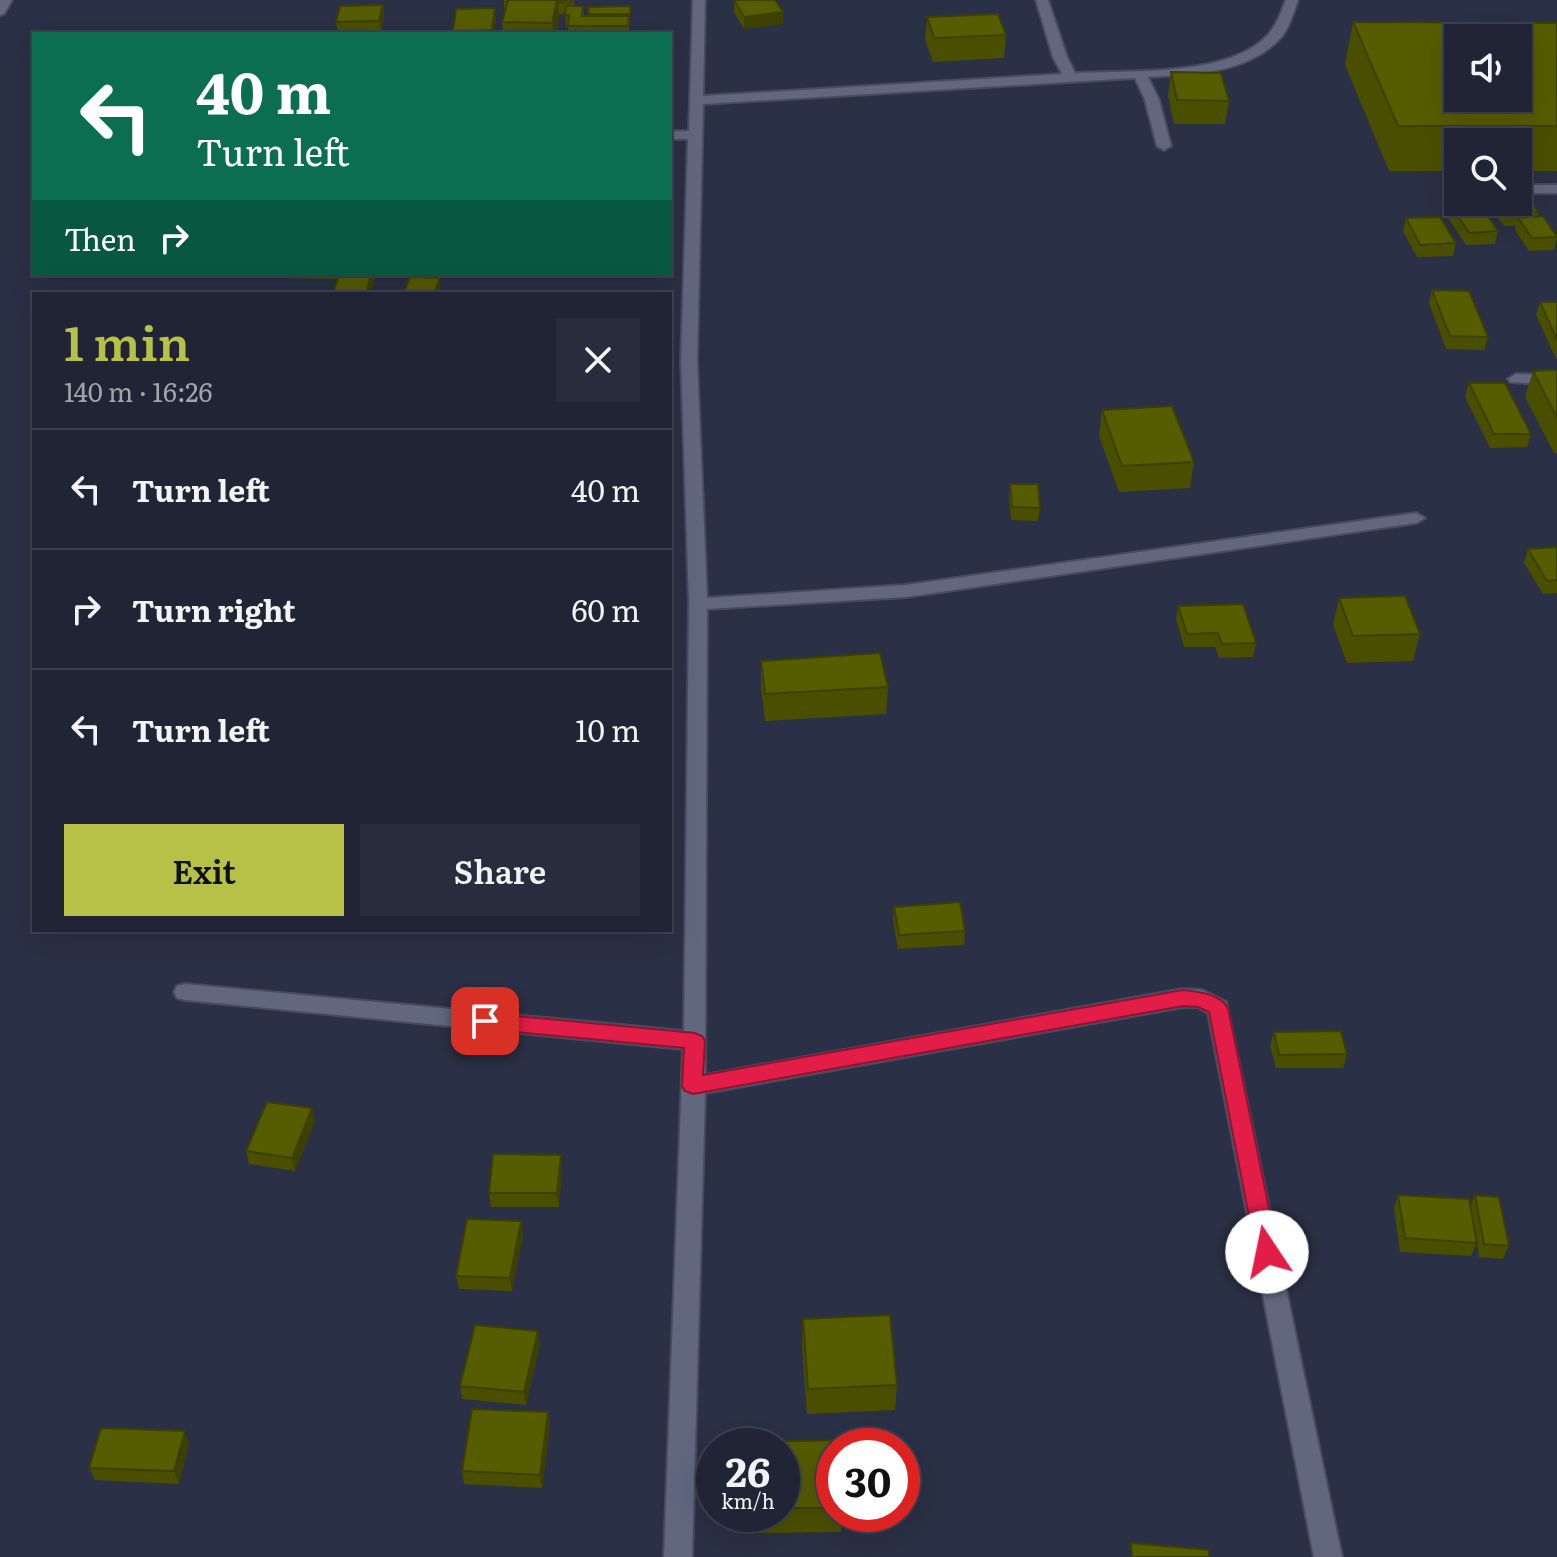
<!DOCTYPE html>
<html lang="en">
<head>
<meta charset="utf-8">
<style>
	:root { --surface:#202434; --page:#282c3c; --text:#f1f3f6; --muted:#a2a4ac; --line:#3d414f; --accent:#b7c147 }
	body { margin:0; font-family:Literata,serif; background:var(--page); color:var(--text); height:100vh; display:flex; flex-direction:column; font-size:30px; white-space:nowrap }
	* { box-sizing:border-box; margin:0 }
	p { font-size:26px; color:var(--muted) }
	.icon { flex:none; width:44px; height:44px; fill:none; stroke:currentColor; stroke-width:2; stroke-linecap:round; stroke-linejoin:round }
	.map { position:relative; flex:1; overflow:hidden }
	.sheet { position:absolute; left:32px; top:292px; width:640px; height:640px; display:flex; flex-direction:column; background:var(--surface); border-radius:0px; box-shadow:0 8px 32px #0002,0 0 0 2px var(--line) }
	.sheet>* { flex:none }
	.guide { position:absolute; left:32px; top:32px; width:640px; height:244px; border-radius:0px; box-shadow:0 8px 32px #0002,0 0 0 2px var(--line); background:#0b6e4f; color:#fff; overflow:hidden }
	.buttons { position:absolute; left:1444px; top:24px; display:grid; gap:16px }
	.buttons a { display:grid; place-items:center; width:88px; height:88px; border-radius:0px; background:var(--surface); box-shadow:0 8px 32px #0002,0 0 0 2px var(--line); font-size:40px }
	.speed { position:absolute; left:696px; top:1428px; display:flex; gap:16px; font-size:40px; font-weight:700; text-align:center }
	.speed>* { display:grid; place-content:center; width:104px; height:104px; border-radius:50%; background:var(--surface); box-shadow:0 8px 32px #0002,0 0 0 2px var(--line); line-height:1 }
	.speed small { font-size:20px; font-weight:400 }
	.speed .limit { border:12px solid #d22; background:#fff; color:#111 }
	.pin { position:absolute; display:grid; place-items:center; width:68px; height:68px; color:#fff; margin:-34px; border-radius:16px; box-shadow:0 4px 12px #0006 }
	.me { position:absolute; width:88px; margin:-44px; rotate:349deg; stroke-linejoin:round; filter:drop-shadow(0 0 6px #0008) }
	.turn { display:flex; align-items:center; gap:28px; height:168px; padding:0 32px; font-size:36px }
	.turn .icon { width:104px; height:104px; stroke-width:2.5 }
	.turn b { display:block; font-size:56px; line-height:68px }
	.then { display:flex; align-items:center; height:76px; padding:0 32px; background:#0003; gap:16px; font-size:30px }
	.round { display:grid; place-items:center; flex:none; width:84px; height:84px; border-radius:0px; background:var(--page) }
	.overview { display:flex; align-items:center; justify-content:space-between; height:136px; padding:0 32px }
	h1 { font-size:48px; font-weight:600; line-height:60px; color:var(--accent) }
	.primary-button { display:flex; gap:16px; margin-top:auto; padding:16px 32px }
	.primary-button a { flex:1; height:92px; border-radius:0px; background:var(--accent); color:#111; font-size:32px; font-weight:600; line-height:92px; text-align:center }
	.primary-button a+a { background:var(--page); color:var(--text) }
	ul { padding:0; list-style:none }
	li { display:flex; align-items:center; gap:24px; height:120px; padding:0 32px; border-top:2px solid var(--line) }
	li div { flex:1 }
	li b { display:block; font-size:30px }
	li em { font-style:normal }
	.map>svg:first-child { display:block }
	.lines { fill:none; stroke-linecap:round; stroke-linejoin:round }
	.minor-casing { stroke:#474b5d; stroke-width:4 }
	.minor { fill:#61677f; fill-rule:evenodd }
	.wall { fill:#4a4f00 }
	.shaded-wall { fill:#3c4000 }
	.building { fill:#565c00; stroke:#3c4000; stroke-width:2; fill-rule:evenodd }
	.route { fill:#e11d48; stroke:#92132f; stroke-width:2 }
</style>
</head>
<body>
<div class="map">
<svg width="1557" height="1557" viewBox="0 0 1557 1557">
	<rect width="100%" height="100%" fill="#2a3045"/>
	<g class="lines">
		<g class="minor-casing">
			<path id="minor" d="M0,0H12L4,14L0,15Z
				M693,0H705L703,96L1062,74L1053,57L1036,0H1048L1067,57L1075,73C1128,70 1241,78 1273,28C1279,20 1282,9 1286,0H1298C1294,11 1290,26 1283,35C1250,74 1195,74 1148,77L1159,100L1171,146L1164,150L1157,146L1145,100L1135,78L703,104L697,361L707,598L906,585L1416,513L1425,518L1416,523L906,597L707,609L705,1075L1183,989L1202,990L1226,1002L1342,1557H1314L1208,1013L1198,1007H1183L705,1093L692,1557H664L683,1049L185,1000L177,998L174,992L177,986L185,984L684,1031L689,604L681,361L688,139H670V131H689Z
				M1518,185H1557V193H1518Z
				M1516,374L1557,375V385L1510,382L1508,379Z"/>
		</g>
		<use href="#minor" class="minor"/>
	</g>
	<path class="wall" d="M504,0H574V6H583L584,16H588L589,7L630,6V25H629V34H568V27H566L565,14H559V19L556,34H503L502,22L504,13Z
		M734,0L783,24L744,29L734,12Z
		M383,5L384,16L381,33H338L336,22Z
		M495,8L496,20L494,34H453V31Z
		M927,17L1006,35L1004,58L933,62L925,40Z
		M1353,22L1557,23V171H1518V142H1458V171H1389L1345,65Z
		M1171,72L1229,101L1225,124H1174L1168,96Z
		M1448,201L1498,231L1495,244L1466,245L1445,213Z
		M1499,202L1538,212L1537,217L1557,235L1554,250L1529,251L1515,230L1516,226H1504L1496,215Z
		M1406,218L1456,243L1453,256L1417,257L1403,231Z
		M280,274H337L335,279L281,278Z
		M531,274H552L551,278L532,277Z
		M1432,290L1488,337L1484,350L1446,349L1429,303Z
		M1540,302H1557V359H1556L1536,315Z
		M1557,370V453H1554L1525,397L1533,371Z
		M1469,383L1531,434L1527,447L1490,448L1465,397Z
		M1102,410L1194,462L1190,488L1119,492L1099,436Z
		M1010,484L1040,508L1038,521L1011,520L1009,497Z
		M1557,547V593L1543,594L1524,563L1528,549Z
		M1339,598L1420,634L1413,661L1347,663L1333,625Z
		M1178,606L1256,643L1253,657L1219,658L1215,647H1184L1176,619Z
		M761,661L888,687L886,714L765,721L761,688Z
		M894,907L965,931L964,945L898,949L893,920Z
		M1274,1032L1347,1054L1343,1068H1276L1270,1046Z
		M312,1108L315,1122L295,1171L249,1164L246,1151Z
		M562,1168L559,1207H491L489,1193Z
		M1398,1195L1470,1208L1475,1195L1509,1246L1503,1259L1479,1257L1477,1243L1471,1256L1400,1252L1394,1208Z
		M521,1221L523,1235L512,1291L459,1289L456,1276Z
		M803,1319L897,1385L895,1410L807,1414L802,1345Z
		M540,1344L526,1405L462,1399L460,1386Z
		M548,1412L550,1425L542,1488L464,1484L462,1471Z
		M189,1444L179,1484L95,1480L89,1468Z
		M782,1446H834V1514H841V1532L756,1533V1514H782Z"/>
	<path class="shaded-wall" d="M557,0H558L559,19L556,34H553L552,23Z
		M383,5L384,16L381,33L379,21Z
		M495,8L496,20L494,34H492Z
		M783,12V24L744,29V17Z
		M371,274H375V278L371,294H366Z
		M440,278L441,291L440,294H434Z
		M312,1108L315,1122L295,1171L292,1158Z
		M561,1155L562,1168L559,1207L557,1193Z
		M521,1221L523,1235L512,1291L510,1278Z
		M538,1331L540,1344L526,1405L524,1392Z
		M548,1412L550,1425L542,1488L540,1475Z
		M185,1431L189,1444L179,1484L174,1471Z"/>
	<path class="building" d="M508,0H557L552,23L502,22Z
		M558,0H572L571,3L558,2Z
		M734,0H775L783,12L744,17Z
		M383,5L379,21L336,22L340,6Z
		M566,6H583L582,16H629L628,26H568L569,15H565Z
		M630,6V14H588L589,7Z
		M495,8L492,30L453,31L456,9Z
		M998,14L1006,35L934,38L927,17Z
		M1353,22L1557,23V126H1398ZM1458,38H1518V98H1458Z
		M1171,72L1221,73L1229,101L1177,100Z
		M1458,200V202H1478L1498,231L1469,233L1448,201Z
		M1530,200L1538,212L1508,214L1499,202Z
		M1543,216L1557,237L1532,238L1518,218Z
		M1440,217L1456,243L1420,245L1406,218Z
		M339,274H371L366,294H333Z
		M410,277L440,278L434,294H403Z
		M1432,290L1469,291L1488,337L1450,336Z
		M1540,302H1557V340Z
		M1557,370V418L1533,371Z
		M1469,383H1505L1531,434H1494Z
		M1172,406L1194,462L1122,466L1102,410Z
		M1010,484H1038L1040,508L1012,507Z
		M1557,547V580L1547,581L1528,549Z
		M1405,596L1420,634L1353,636L1339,598Z
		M1243,604L1256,643L1222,644L1218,633L1187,634L1178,606Z
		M880,653L888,687L765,694L761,661Z
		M960,902L965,931L899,935L894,907Z
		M1341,1031L1347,1054L1279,1055L1274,1032Z
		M267,1102L312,1108L292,1158L246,1151Z
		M493,1154L561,1155L557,1193H489Z
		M1398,1195L1469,1199L1477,1243L1405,1238Z
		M1475,1195L1499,1197L1509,1246L1484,1244Z
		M467,1219L521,1221L510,1278L456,1276Z
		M890,1315L897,1385L808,1389L803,1319Z
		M475,1325L538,1331L524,1392L460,1386Z
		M472,1409L548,1412L540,1475L462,1471Z
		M101,1428L185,1431L174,1471L89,1468Z
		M839,1440V1446H834V1508H782V1446H755V1442Z
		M1131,1543L1209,1550V1557H1132Z"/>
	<path class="route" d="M1183,990C1199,992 1219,993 1228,1008L1278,1252L1275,1259L1267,1262L1259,1259L1256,1252L1209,1012L1198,1007L1183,1006L693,1094L685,1091L682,1086L684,1048L485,1029L477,1027L474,1021L477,1016L485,1013L695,1033L702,1036L705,1041L703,1075Z"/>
</svg>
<div class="buttons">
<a><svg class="icon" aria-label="sound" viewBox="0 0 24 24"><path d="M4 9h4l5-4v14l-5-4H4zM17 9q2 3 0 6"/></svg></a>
<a><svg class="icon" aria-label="search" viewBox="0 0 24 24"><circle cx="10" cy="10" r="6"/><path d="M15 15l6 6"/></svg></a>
</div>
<div class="speed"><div>26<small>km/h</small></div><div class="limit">30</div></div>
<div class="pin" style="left:485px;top:1021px;background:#d93025"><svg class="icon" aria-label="arrive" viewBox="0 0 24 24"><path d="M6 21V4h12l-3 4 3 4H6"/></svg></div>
<svg class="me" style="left:1267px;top:1252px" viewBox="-20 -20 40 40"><circle r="19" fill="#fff"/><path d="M0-13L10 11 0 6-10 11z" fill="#e11d48"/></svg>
<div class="guide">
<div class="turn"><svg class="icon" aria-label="left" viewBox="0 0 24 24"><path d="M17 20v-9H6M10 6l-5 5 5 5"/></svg><div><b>40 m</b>Turn left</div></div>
<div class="then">Then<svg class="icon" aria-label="right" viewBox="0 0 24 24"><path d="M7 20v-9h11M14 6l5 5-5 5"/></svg></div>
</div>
<section class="sheet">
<div class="overview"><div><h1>1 min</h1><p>140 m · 16:26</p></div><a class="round"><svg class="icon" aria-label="close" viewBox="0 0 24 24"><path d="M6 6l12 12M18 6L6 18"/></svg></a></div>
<ul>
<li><svg class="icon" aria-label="left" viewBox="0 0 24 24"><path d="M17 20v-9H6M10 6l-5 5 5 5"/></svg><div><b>Turn left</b></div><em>40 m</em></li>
<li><svg class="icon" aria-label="right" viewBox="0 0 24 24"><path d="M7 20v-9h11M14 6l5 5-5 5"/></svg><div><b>Turn right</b></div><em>60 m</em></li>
<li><svg class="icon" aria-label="left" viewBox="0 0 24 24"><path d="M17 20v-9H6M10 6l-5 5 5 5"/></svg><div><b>Turn left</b></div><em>10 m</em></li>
</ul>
<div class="primary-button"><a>Exit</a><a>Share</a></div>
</section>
</div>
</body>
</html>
